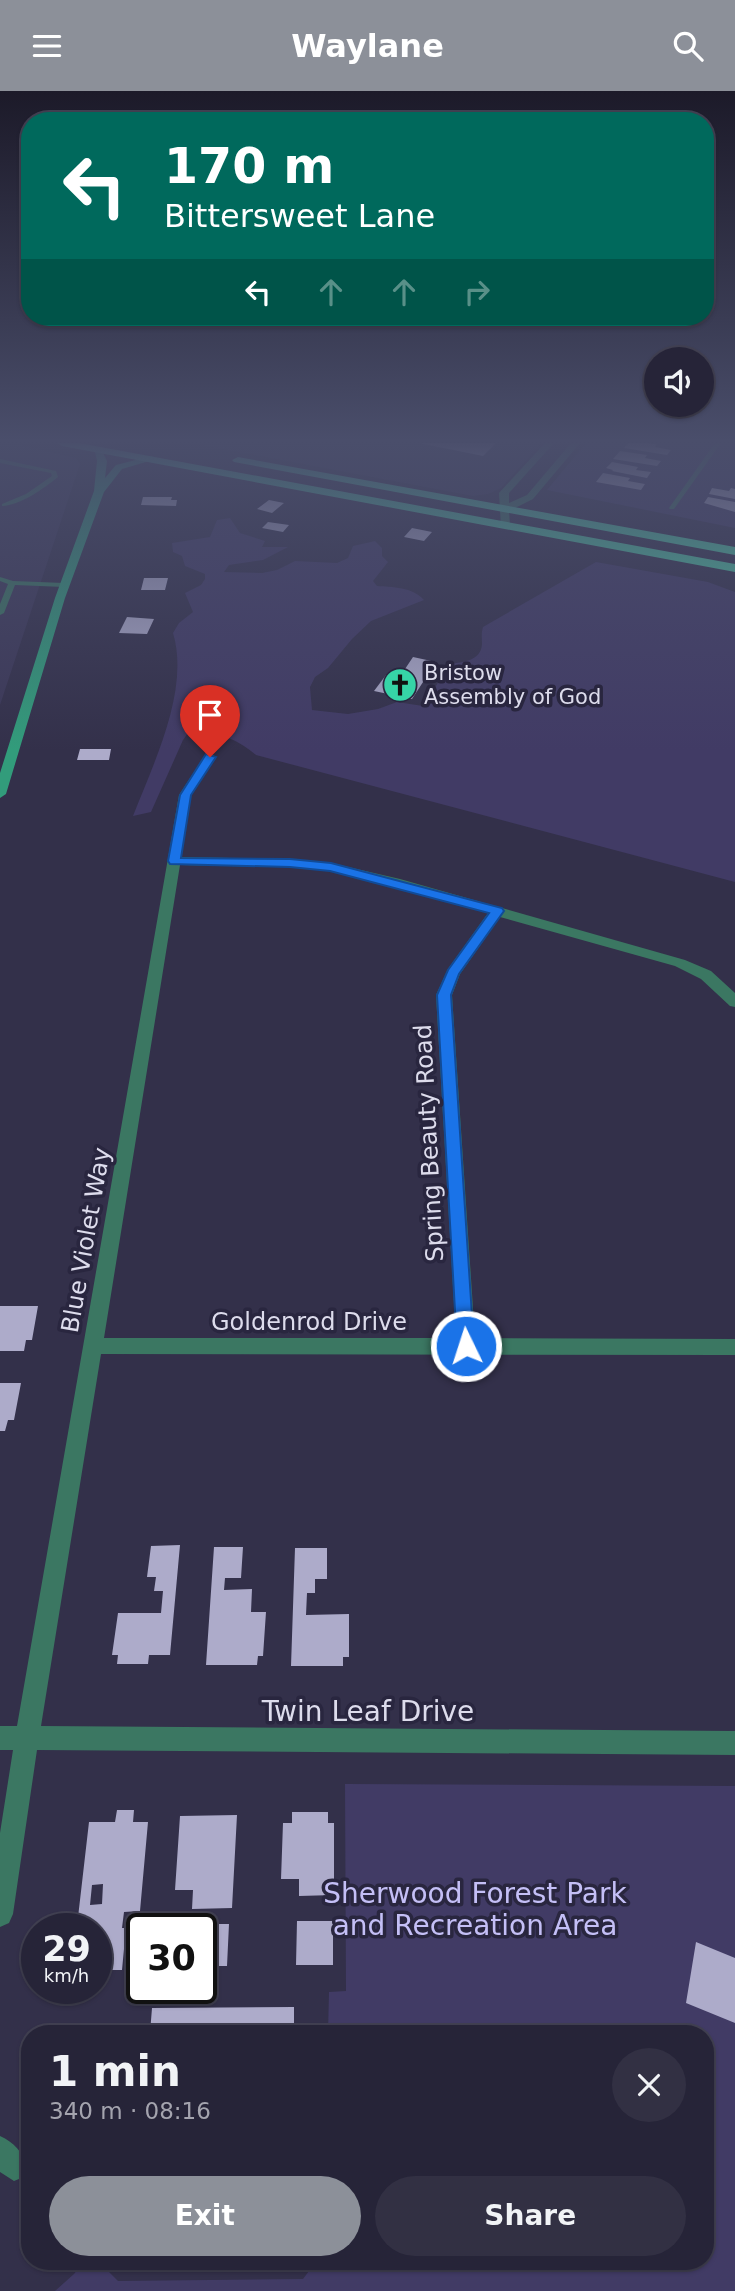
<!DOCTYPE html>
<html lang="en">
<head>
<meta charset="utf-8">
<style>
	:root { --surface:#262438; --page:#323043; --text:#f1f3f6; --muted:#a4a4ae; --line:#424153; --accent:#8c9099 }
	body { margin:0; font-family:"DejaVu Sans",sans-serif; background:var(--page); color:var(--text); height:100vh; display:flex; flex-direction:column; font-size:26px; white-space:nowrap }
	* { box-sizing:border-box; margin:0 }
	p { font-size:23px; color:var(--muted) }
	.icon { flex:none; width:38px; height:38px; fill:none; stroke:currentColor; stroke-width:2; stroke-linecap:round; stroke-linejoin:round }
	.map { position:relative; flex:1; overflow:hidden }
	.sheet { position:absolute; left:21px; top:1934px; width:693px; height:245px; display:flex; flex-direction:column; background:var(--surface); border-radius:28px; box-shadow:0 2px 5px #0004,0 0 0 2px var(--line) }
	.sheet>* { flex:none }
	.guide { position:absolute; left:21px; top:21px; width:693px; height:214px; border-radius:28px; box-shadow:0 2px 5px #0004,0 0 0 2px var(--line); background:#00695c; color:#fff; overflow:hidden }
	.controls { position:absolute; left:644px; top:256px; display:grid; gap:14px }
	.controls a { display:grid; place-items:center; width:70px; height:70px; border-radius:50%; background:var(--surface); box-shadow:0 2px 5px #0004,0 0 0 2px var(--line); font-size:35px }
	.speed { position:absolute; left:21px; top:1822px; display:flex; gap:14px; font-size:35px; font-weight:700; text-align:center }
	.speed>* { display:grid; place-content:center; width:91px; height:91px; border-radius:50%; background:var(--surface); box-shadow:0 2px 5px #0004,0 0 0 2px var(--line); line-height:1 }
	.speed small { font-size:18px; font-weight:400 }
	.speed .limit { border:4px solid #111; border-radius:10px; background:#fff; color:#111 }
	.pin { position:absolute; display:grid; place-items:center; width:60px; height:60px; color:#fff; margin:-72px -30px; border-radius:50% 50% 50% 0; rotate:-45deg; box-shadow:0 0 7px #0007 }
	.pin .icon { rotate:45deg }
	.me { position:absolute; width:77px; margin:-38px; rotate:356deg; stroke-linejoin:round; filter:drop-shadow(0 0 5px #0008) }
	.turn { display:flex; align-items:center; gap:24px; height:147px; padding:0 28px; font-size:32px }
	.turn .icon { width:91px; height:91px; stroke-width:2.5 }
	.turn b { display:block; font-size:49px; line-height:60px }
	.lanes { display:flex; align-items:center; height:66px; padding:0 28px; background:#0003; justify-content:center; gap:35px; direction:ltr }
	.lanes .off { opacity:.35 }
	.round { display:grid; place-items:center; flex:none; width:74px; height:74px; border-radius:37px; background:var(--page) }
	.summary { display:flex; align-items:center; justify-content:space-between; height:119px; padding:0 28px }
	h1 { font-size:42px; font-weight:600; line-height:52px }
	.primary-button { display:flex; gap:14px; margin-top:auto; padding:14px 28px }
	.primary-button a { flex:1; height:80px; border-radius:42px; background:var(--accent); color:#fff; font-size:28px; font-weight:600; line-height:80px; text-align:center }
	.primary-button a+a { background:var(--page); color:var(--text) }
	header { display:flex; justify-content:space-between; align-items:center; height:91px; padding:0 28px; background:var(--accent); color:#fff; font-size:32px; font-weight:600 }
	.map>svg:first-child { display:block }
	.built { fill:#3c3858 }
	.green { fill:#413b65 }
	.building { fill:#adabca; fill-rule:evenodd }
	.lines { fill:none; stroke-linecap:round; stroke-linejoin:round }
	.lane { fill:#3b7762; fill-rule:evenodd }
	.street { fill:#3b7762; fill-rule:evenodd }
	.secondary { fill:#329c7b; fill-rule:evenodd }
	.highway { fill:#4dcba3; fill-rule:evenodd }
	.route { fill:#1a73e8; stroke:#114b97; stroke-width:2 }
	.labels { text-anchor:middle; stroke-width:7; stroke-linejoin:round; paint-order:stroke }
	.far-poi-label { font-size:21px; fill:#dddcec; stroke:#29263f; text-anchor:start }
	.street-label { font-size:24px; fill:#dddcec; stroke:#29263f }
	.near-street-label { font-size:28px; fill:#dddcec; stroke:#29263f }
	.near-park-label { font-size:28px; fill:#c4bff6; stroke:#29263f }
</style>
</head>
<body>
<header><svg class="icon" aria-label="menu" viewBox="0 0 24 24"><path d="M4 6h16M4 12h16M4 18h16"/></svg>Waylane<svg class="icon" aria-label="search" viewBox="0 0 24 24"><circle cx="10" cy="10" r="6"/><path d="M15 15l6 6"/></svg></header>
<div class="map">
<svg width="735" height="2200" viewBox="0 0 735 2200">
	<rect width="100%" height="100%" fill="#33304a"/>
	<path class="built" d="M0,352H12L76,367L80,373L0,614Z
		M191,352H541L501,397L488,403L473,405Z"/>
	<path class="green" d="M586,352H735V437L547,399Z
		M230,427L240,442L265,450L262,456H288L263,469L229,474L224,481L262,482L277,479L295,470L337,472L348,467L353,455L375,450L382,457V465L388,471L373,490L377,495C392,496 413,496 424,509L371,530L352,548L328,577L315,586L310,596L312,619L348,623L378,618L397,611L423,615L450,573C463,571 481,570 482,553C482,546 481,543 483,536L596,471L708,491L735,501V791L256,664C237,647 214,639 188,642L183,649L151,721L133,725C154,671 190,599 173,542L179,532L193,521L185,502L201,494L205,488V483L185,475L182,465L173,461L172,452L210,446L217,429Z
		M345,1693L735,1695V2200H55L74,2183L84,2170H98L118,2190L303,2188L312,2176V2170H705V1942H328L329,1901L346,1900Z"/>
	<path class="building" d="M419,352H496L483,365Z
		M628,352H648L657,353L655,356L671,359L667,364L624,357Z
		M620,360L647,364L645,367L661,370L657,375L613,368Z
		M612,371L638,376L636,379L651,381L647,387L612,380L613,379L606,377Z
		M603,382L630,387L628,390L645,393L641,399L596,391Z
		M712,397L729,400L731,397L735,398V408L709,403Z
		M143,406H172L171,409H177L176,415L141,414Z
		M708,406L735,411V421L704,412Z
		M269,409L284,412L272,422L257,418Z
		M268,431L289,434L283,441L262,437Z
		M412,437L432,441L424,450L404,446Z
		M144,487H168L165,499H141Z
		M127,526L154,528L147,543L119,542Z
		M413,566L436,571L412,608L374,600L386,584L399,587Z
		M80,658H111L109,669H77Z
		M0,1215H38L32,1249H26L24,1260H0Z
		M0,1292H21L14,1329H8L5,1340H0Z
		M180,1454L170,1564H149L148,1573H117L118,1564H112L118,1522H161L163,1500H154L156,1486H147L151,1455Z
		M214,1456H243L241,1487H225L224,1499L252,1498L251,1521H266L263,1565H258L257,1574H206Z
		M295,1457H327V1488H315V1502H307L306,1524L349,1523V1566H343V1575H291Z
		M117,1719H134L133,1731H148L140,1820L124,1821L122,1837H126L122,1879H96V1838L77,1835L89,1731H115ZM103,1793L102,1813L90,1814L92,1794Z
		M292,1721H328V1732H334V1804L299,1805V1788H281L283,1732H292Z
		M237,1724L232,1817L192,1818L193,1799H175L180,1725Z
		M297,1830H333V1874H296Z
		M190,1833H229L227,1875H201V1838H190Z
		M696,1851L735,1867V1932L686,1912Z
		M294,1916V1942H232V1938H209V1942H150L152,1917Z"/>
	<g class="lines">
		<path class="lane" d="M715,352H721L674,418H670L669,417Z
			M0,368L56,380L58,386C43,398 21,414 2,415V413L26,403L52,385L51,382L0,372Z
			M0,486L13,490L64,492L68,494L64,496L15,494L4,522L0,524V513L8,493L0,490Z"/>
		<path class="street" d="M545,352H554L509,402V412L527,404L571,352H580L533,408L509,420L510,434L501,436L499,402Z
			M210,662L216,666L191,704L181,766L290,768L331,772L400,788L685,869L711,880L735,902V916L730,915L701,888L675,875L500,826L460,883L452,904L475,1247L735,1248V1264L101,1263L41,1635L735,1640V1664L37,1659L13,1823L9,1832L0,1836V1742L13,1659H0V1635H17L179,704L206,663ZM180,774L290,776L331,780L488,822L448,878L436,904L456,1247H104Z
			M0,2045C14,2051 23,2062 28,2076L24,2086L14,2090L0,2081Z"/>
		<path class="secondary" d="M94,356H100L107,370L105,387L116,374L151,365L156,368L122,378L104,401L65,507L6,703L0,707V682L55,507L94,400L97,370Z"/>
		<path class="highway" d="M57,352H79L735,473V481L62,355Z
			M238,366L735,456V464L234,371L232,369Z"/>
	</g>
	<linearGradient id="sky" x2="0" y2="1"><stop stop-color="#1c1a29"/><stop offset="0.53" stop-color="#4a4e6b"/><stop offset="1" stop-color="#4a4e6b" stop-opacity="0"/></linearGradient>
	<rect width="735" height="660" fill="url(#sky)"/>
	<path class="route" d="M206,663L216,666L191,704L181,767L290,768L331,772L502,817L504,820L459,883L451,904L474,1255L472,1261L466,1263L459,1261L457,1255L437,904L448,879L489,822L330,780L290,776L170,773L168,770L180,704Z"/>
	<defs>
		<g id="church-disc" transform="scale(1.75)"><circle r="9.5" fill="#36d4a7" stroke="#29263f"/><path d="M-1.2-6h2.4v3.5h3.3v2.4h-3.3V6h-2.4V-.1h-3.3v-2.4h3.3Z" fill="#111"/></g>
	</defs>
	<g fill-rule="evenodd">
		<use href="#church-disc" x="400" y="594"/>
	</g>
	<g class="labels">
		<g class="far-poi-label">
			<text x="424" y="589">Bristow<tspan x="424" dy="24">Assembly of God</tspan></text>
		</g>
		<g class="street-label">
			<text transform="translate(429 1052) rotate(-93)" y="8">Spring Beauty Road</text>
			<text transform="translate(86 1149) rotate(-80)" y="8">Blue Violet Way</text>
			<text x="309" y="1239">Goldenrod Drive</text>
		</g>
		<g class="near-street-label">
			<text x="368" y="1630">Twin Leaf Drive</text>
		</g>
		<g class="near-park-label">
			<text x="475" y="1812">Sherwood Forest Park<tspan x="475" dy="32">and Recreation Area</tspan></text>
		</g>
	</g>
</svg>
<div class="controls">
<a><svg class="icon" aria-label="sound" viewBox="0 0 24 24"><path d="M4 9h4l5-4v14l-5-4H4zM17 9q2 3 0 6"/></svg></a>
</div>
<div class="speed"><div>29<small>km/h</small></div><div class="limit">30</div></div>
<div class="pin" style="left:210px;top:666px;background:#d93025"><svg class="icon" aria-label="arrive" viewBox="0 0 24 24"><path d="M6 21V4h12l-3 4 3 4H6"/></svg></div>
<svg class="me" style="left:466px;top:1255px" viewBox="-20 -20 40 40"><circle r="17" fill="#1a73e8" stroke="#fff" stroke-width="3"/><path d="M0-11L8 9 0 5-8 9z" fill="#fff"/></svg>
<div class="guide">
<div class="turn"><svg class="icon" aria-label="left" viewBox="0 0 24 24"><path d="M17 20v-9H6M10 6l-5 5 5 5"/></svg><div><b>170 m</b>Bittersweet Lane</div></div>
<div class="lanes"><svg class="icon" aria-label="left" viewBox="0 0 24 24"><path d="M17 20v-9H6M10 6l-5 5 5 5"/></svg><svg class="icon off" aria-label="ahead" viewBox="0 0 24 24"><path d="M12 20V5M6 11l6-6 6 6"/></svg><svg class="icon off" aria-label="ahead" viewBox="0 0 24 24"><path d="M12 20V5M6 11l6-6 6 6"/></svg><svg class="icon off" aria-label="right" viewBox="0 0 24 24"><path d="M7 20v-9h11M14 6l5 5-5 5"/></svg></div>
</div>
<section class="sheet">
<div class="summary"><div><h1>1 min</h1><p>340 m · 08:16</p></div><a class="round"><svg class="icon" aria-label="close" viewBox="0 0 24 24"><path d="M6 6l12 12M18 6L6 18"/></svg></a></div>
<div class="primary-button"><a>Exit</a><a>Share</a></div>
</section>
</div>
</body>
</html>
